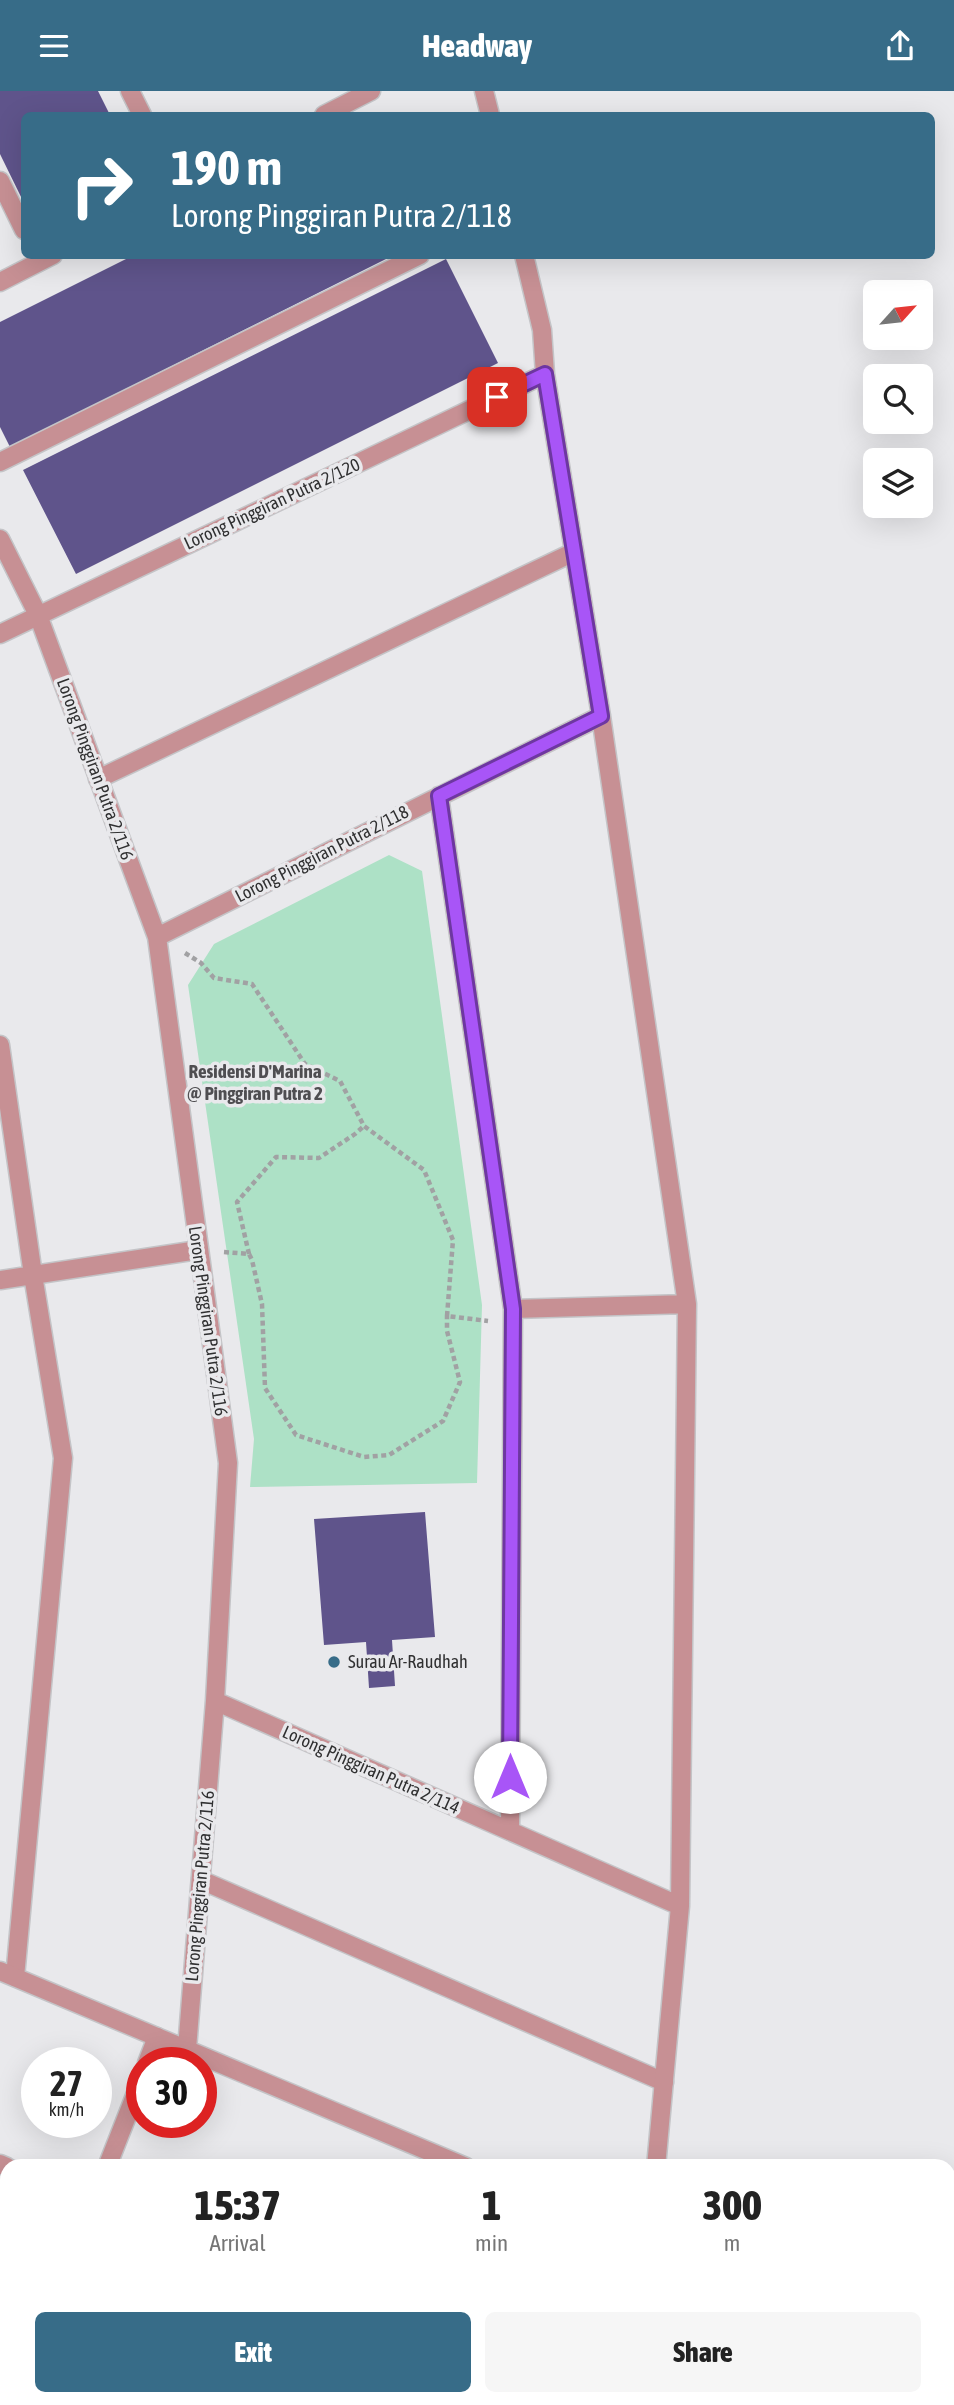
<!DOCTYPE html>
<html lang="en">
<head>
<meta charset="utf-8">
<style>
	:root { --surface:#fff; --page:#f6f6f6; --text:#222; --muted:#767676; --accent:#376c88 }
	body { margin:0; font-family:"Asap Condensed",sans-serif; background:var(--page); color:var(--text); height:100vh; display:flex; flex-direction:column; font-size:26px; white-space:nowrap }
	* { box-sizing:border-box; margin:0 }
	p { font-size:23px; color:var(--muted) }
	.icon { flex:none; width:38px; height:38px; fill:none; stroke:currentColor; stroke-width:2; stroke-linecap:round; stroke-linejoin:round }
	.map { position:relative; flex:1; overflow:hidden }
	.panel { position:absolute; left:0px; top:2068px; width:956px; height:247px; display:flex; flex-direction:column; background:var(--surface); border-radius:21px 21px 0 0; box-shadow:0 7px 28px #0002 }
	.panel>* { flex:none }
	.top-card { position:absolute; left:21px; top:21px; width:914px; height:147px; border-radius:10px; box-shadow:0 7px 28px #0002; background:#376c88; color:#fff; overflow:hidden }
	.needle { width:46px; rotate:63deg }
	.buttons { position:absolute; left:863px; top:189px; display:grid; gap:14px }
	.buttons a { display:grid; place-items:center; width:70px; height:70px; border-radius:10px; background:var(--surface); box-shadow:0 7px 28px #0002; font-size:35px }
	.speed { position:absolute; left:21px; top:1956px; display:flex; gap:14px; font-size:35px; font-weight:700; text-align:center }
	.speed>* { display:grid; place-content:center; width:91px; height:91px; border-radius:50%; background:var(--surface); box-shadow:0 7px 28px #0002; line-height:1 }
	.speed small { font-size:18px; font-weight:400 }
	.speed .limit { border:10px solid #d22; background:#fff; color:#111 }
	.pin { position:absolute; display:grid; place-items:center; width:60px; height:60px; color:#fff; margin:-30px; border-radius:14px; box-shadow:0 4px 10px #0006 }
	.me { position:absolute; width:77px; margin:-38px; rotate:0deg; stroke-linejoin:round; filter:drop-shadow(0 0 5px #0008) }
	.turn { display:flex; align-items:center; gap:24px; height:147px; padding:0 35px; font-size:32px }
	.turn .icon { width:91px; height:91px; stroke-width:2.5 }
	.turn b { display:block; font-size:49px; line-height:60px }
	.eta { display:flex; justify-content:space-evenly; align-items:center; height:119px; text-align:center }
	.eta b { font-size:42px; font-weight:800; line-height:49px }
	.button { display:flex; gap:14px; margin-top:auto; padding:14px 35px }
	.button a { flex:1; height:80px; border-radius:10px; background:var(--accent); color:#fff; font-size:28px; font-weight:800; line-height:80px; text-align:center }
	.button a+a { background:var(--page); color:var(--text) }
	header { display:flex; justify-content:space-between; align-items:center; height:91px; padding:0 35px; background:var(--accent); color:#fff; font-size:32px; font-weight:800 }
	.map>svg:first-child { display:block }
	.green { fill:#ade1c6 }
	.building { fill:#5f548b }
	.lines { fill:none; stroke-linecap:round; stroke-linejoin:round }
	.lane-casing { stroke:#c4c4c7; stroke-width:21 }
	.street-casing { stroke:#c4c4c7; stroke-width:21 }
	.path { stroke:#a1a1a3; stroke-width:4.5; stroke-dasharray:5 3.5; stroke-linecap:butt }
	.lane { stroke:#c79094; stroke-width:18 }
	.street { stroke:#c79094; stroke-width:18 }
	.route-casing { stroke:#6d37a1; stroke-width:18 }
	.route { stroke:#a855f7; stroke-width:12 }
	.poi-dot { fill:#376c88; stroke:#e9e9ec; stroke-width:2.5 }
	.labels { text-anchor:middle; stroke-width:7; stroke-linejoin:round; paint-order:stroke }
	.street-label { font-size:18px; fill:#303031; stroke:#e9e9ec }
	.poi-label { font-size:18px; fill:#303031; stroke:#e9e9ec; text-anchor:start }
	.neighbourhood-label { font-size:19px; font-weight:bold; fill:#4f4e51; stroke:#e9e9ec }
</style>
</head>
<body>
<header><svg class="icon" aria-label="menu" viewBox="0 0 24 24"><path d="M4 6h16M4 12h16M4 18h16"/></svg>Headway<svg class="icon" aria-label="share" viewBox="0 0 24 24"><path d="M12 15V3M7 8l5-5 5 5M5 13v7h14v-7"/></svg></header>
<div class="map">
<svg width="954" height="2314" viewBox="0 0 954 2314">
	<rect width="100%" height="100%" fill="#e9e9ec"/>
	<path class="green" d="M389,764L422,780L482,1214L477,1392L250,1396L254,1348L188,894L214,853Z"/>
	<path class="building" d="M0,0H98L110,24H24V112L0,63Z
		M134,164H394L10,356L0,336V231Z
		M446,168L498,272L76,483L23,379Z
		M425,1421L435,1546L392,1549L395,1595L369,1597L366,1551L324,1554L314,1428Z"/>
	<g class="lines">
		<g class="lane-casing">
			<path id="lane" d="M0,90L24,139
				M0,371L420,164
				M98,688L574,461
				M0,954L33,1184L63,1367L15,1886
				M0,1189L198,1159
				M201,1789L664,1991
				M147,1972L157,1946
				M0,2073L7,2076
				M107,2076L142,1987
				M537,2308L550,2314"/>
		</g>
		<g class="street-casing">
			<path id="street" d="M130,0L142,24
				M484,0L490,24
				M324,24L371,0
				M524,164L542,239L545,283L601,625L687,1213L680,1815L656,2076
				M0,191L53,164
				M0,448L38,524L157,846L228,1372L215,1610L187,1958
				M0,543L545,283
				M439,705L513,1218L510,1740
				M157,846L601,625
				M513,1218L687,1213
				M215,1610L680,1815
				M0,1880L466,2076
				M0,2248L7,2251
				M140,2308L154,2314
				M631,2314V2308"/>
		</g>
		<path class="path" d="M185,862L201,872L214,887L252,893L305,973L340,990L364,1035L424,1079L453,1149L447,1225L488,1230
			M224,1161L249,1163L252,1169L262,1213L265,1297L296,1344L364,1366L389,1364L443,1330L460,1291L447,1240V1225
			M249,1163L237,1111L276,1066L319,1067L355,1043L364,1035"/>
		<use href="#lane" class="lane"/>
		<use href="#street" class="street"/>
	</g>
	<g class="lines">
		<g class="route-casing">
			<path id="route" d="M497,306L545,283L601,625L439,705L513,1218L510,1686"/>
		</g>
		<use href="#route" class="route"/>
	</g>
	<circle class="poi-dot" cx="334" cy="1571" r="7"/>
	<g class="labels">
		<g class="street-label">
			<text transform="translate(272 413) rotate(-25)" y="6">Lorong Pinggiran Putra 2/120</text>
			<text transform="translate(95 678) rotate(70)" y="6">Lorong Pinggiran Putra 2/116</text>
			<text transform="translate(322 763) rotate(-27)" y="6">Lorong Pinggiran Putra 2/118</text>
			<text transform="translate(208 1230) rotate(82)" y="6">Lorong Pinggiran Putra 2/116</text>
			<text transform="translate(371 1679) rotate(24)" y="6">Lorong Pinggiran Putra 2/114</text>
			<text transform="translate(200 1795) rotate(-85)" y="6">Lorong Pinggiran Putra 2/116</text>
		</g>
		<g class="poi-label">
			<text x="348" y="1577">Surau Ar-Raudhah</text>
		</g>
		<g class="neighbourhood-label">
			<text x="255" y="987">Residensi D'Marina<tspan x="255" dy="22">@ Pinggiran Putra 2</tspan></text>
		</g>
	</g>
</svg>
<div class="buttons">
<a><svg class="needle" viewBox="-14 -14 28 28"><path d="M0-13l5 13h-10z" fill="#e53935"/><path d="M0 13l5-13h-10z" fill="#767676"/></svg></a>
<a><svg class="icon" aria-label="search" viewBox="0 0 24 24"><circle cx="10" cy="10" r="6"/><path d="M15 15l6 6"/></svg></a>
<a><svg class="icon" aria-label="layers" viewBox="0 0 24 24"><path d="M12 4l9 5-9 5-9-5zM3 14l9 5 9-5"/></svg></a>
</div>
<div class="speed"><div>27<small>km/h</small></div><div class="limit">30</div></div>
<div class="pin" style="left:497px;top:306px;background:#d93025"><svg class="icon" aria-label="arrive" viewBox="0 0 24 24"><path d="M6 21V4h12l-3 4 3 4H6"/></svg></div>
<svg class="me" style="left:510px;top:1686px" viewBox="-20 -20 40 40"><circle r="19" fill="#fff"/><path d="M0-13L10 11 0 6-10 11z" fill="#a855f7"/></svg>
<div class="top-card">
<div class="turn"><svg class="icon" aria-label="right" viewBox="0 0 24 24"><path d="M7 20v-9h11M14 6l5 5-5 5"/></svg><div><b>190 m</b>Lorong Pinggiran Putra 2/118</div></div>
</div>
<section class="panel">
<div class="eta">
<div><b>15:37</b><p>Arrival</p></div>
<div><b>1</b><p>min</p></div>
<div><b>300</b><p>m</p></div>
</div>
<div class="button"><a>Exit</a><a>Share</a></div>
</section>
</div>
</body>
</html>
